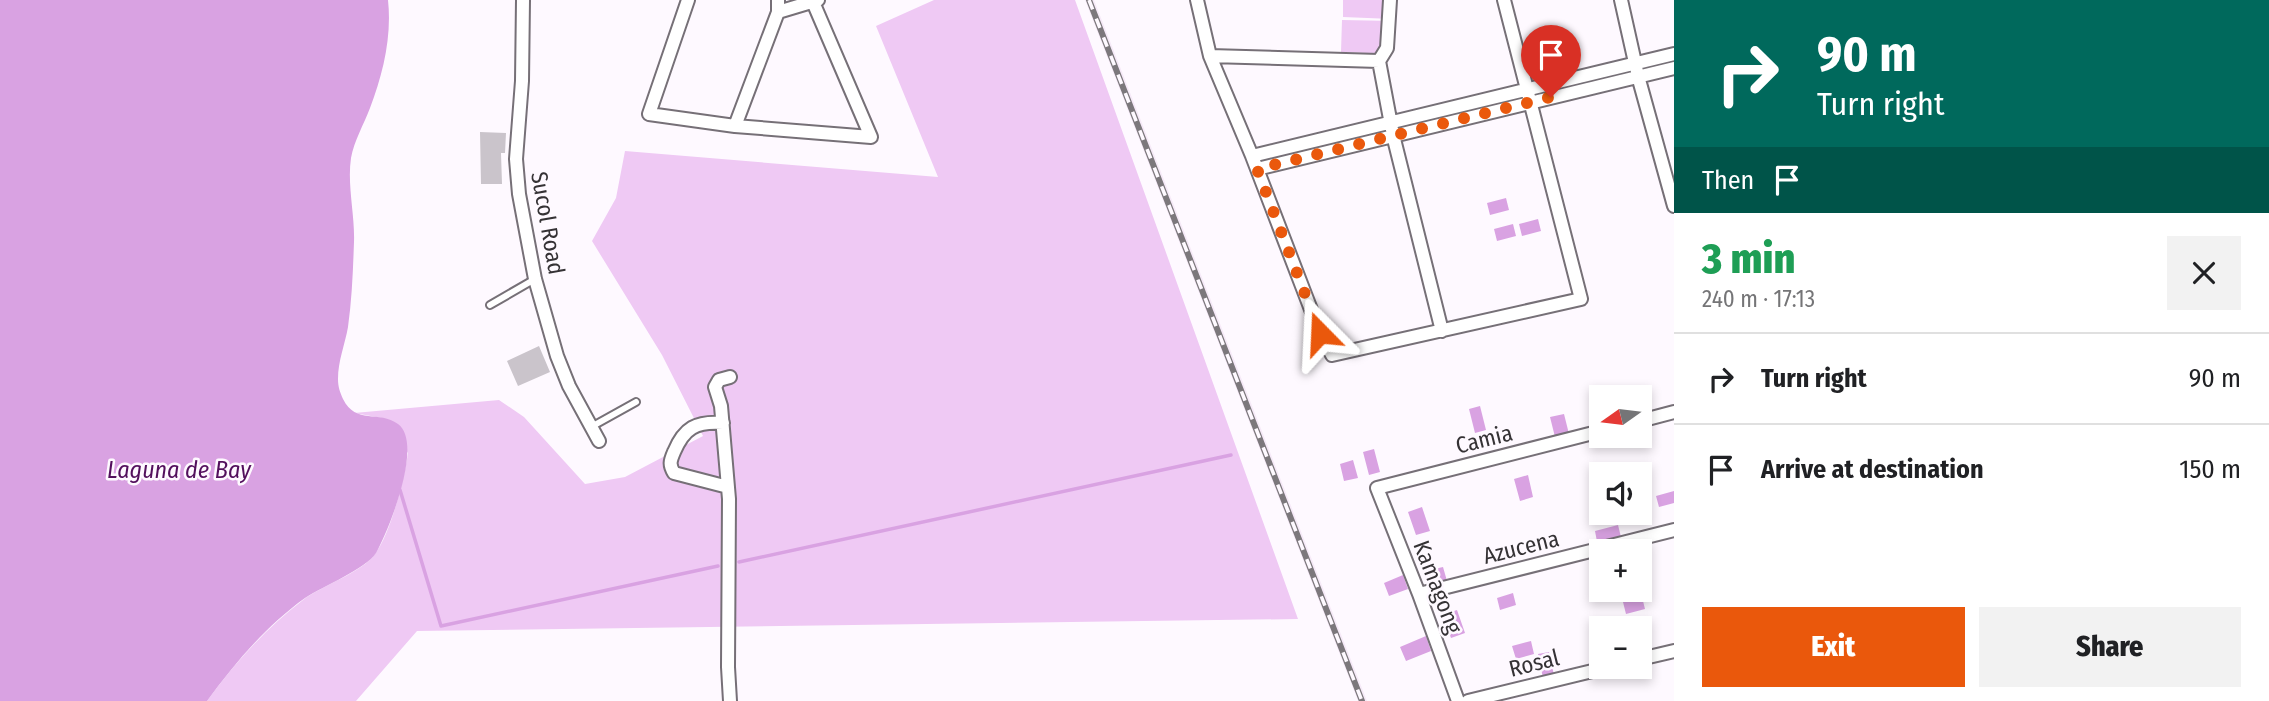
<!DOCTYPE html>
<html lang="en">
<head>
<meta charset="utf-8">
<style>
	:root { --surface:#fff; --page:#f2f2f2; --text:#202124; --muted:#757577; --line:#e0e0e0; --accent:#ea580c }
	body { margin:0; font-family:"Fira Sans Condensed",sans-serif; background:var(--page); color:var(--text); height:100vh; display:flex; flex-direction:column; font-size:26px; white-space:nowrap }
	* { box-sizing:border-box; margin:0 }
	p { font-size:23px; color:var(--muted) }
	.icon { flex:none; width:38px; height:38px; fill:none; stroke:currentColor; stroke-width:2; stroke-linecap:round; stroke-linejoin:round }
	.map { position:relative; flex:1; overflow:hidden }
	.sheet { display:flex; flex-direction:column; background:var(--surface); width:595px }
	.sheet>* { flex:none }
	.top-card { background:#00695c; color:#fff; overflow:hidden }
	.needle { width:46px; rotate:256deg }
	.tools { position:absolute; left:1589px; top:385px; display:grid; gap:14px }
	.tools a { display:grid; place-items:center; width:63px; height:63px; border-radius:0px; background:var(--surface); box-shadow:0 4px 10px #0003; font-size:35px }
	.pin { position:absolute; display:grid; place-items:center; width:60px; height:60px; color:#fff; margin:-72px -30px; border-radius:50% 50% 50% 0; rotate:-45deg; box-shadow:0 0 7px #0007 }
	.pin .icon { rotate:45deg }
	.me { position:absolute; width:77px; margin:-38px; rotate:339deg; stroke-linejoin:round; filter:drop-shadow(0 0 5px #0008) }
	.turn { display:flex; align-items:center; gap:24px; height:147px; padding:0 28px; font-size:32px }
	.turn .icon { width:91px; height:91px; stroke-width:2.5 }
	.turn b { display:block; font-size:49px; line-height:60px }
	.then { display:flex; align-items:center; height:66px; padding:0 28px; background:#0003; gap:14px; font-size:26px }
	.round { display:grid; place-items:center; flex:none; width:74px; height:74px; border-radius:0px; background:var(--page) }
	.headline { display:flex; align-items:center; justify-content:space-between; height:119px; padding:0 28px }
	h1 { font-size:42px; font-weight:800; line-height:52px; color:#1e9e55 }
	.action { display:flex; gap:14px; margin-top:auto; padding:14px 28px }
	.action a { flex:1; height:80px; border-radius:0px; background:var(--accent); color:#fff; font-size:28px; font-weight:800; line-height:80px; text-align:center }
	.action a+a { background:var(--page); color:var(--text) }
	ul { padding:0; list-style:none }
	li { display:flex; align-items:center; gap:21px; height:91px; padding:0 28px; border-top:2px solid var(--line) }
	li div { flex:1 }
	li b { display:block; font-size:26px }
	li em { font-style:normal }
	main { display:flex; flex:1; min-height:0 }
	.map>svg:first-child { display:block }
	.built { fill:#f6eaf8 }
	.green { fill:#efc9f4 }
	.water { fill:#d9a2e2 }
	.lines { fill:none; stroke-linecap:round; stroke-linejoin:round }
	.stream { stroke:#d9a2e2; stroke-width:3.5 }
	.building { fill:#cac4cb }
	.service-casing { stroke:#767077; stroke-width:10 }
	.minor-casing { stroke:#767077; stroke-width:16 }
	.service { stroke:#fff; stroke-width:6 }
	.minor { stroke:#fff; stroke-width:12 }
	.rail-casing { stroke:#7c787c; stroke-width:6 }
	.rail { stroke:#fef9ff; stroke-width:3.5; stroke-dasharray:10; stroke-linecap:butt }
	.route { stroke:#ea580c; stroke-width:12; stroke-dasharray:0 21.6 }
	.labels { text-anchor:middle; stroke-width:5; stroke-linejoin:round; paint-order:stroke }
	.street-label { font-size:23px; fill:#353235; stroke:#fef9ff }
	.water-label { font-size:24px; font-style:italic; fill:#530f5d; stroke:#fef9ff }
</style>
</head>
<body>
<main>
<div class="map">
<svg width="1674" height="701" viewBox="0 0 1674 701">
	<rect width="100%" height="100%" fill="#fef9ff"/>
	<path class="built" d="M1085,0H1094L1367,701H1358Z"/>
	<path class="green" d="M934,0H1075L1298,619L417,631L356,701H207C235,663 265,629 303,600C321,586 363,572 375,554C391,532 404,480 408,453L382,418L354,413L499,400L524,417L585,484L625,477L703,436L662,355L592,241L616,198L625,151L938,177L876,26Z
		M1343,0H1393L1392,19L1343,17Z
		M1342,20L1393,21L1392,54L1341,52Z"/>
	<path class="water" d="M0,0H388C392,37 383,74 370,108C364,124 354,141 351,158C347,185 355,215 354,242C353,270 352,299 348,327C345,344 338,361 338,379C338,387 340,392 343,399C356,425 379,410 398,424C424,443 389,530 376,553C366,569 323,586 305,598C266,626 235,663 207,701H0Z
		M1563,32L1566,43L1548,48L1545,38Z
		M1506,198L1509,210L1490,215L1487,203Z
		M1538,219L1541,231L1522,236L1519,224Z
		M1513,224L1516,236L1497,241L1494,229Z
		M1480,406L1486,430L1475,433L1469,409Z
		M1564,414L1569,434L1555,437L1550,417Z
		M1374,449L1380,472L1369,475L1363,452Z
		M1353,460L1358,478L1344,481L1340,464Z
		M1631,463L1646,469L1647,475L1640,477V474L1628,473V465Z
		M1528,475L1533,497L1520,501L1514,479Z
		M1674,491V503L1659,507L1656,496Z
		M1422,507L1430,531L1416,535L1408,512Z
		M1618,525L1622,541L1598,547L1595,531Z
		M1443,567L1449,588L1435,591L1430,570Z
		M1403,575L1408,589L1389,596L1384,583Z
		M1513,593L1516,605L1500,610L1497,598Z
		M1642,597L1645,609L1626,614L1623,602Z
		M1457,610L1465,633L1451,638L1442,615Z
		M1426,636L1431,651L1406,661L1400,647Z
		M1531,641L1534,654L1516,659L1512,646Z
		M1549,652L1554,675L1543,678L1538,654Z"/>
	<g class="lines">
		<path class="stream" d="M400,490L441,626L718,566
			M739,562L1231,455"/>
	</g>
	<path class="building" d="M480,132L506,133L505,153H501L502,184H481Z
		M539,346L550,372L518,386L507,361Z"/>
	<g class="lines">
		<g class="service-casing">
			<path id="service" d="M490,305L535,279
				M591,427L636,402"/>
		</g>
		<g class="minor-casing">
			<path id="minor" d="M523,0L522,81L516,159L519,194L535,279L557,356L569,386L599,441
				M688,0L649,114L735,126L871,137L813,2
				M1197,0L1210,56L1252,156L1320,333L1332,355L1581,299L1504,0
				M1621,0L1638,76L1674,206
				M778,12L818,0
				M1210,56L1379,61L1393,135L1442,331
				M1379,61L1387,48L1390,0
				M735,126L778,12V0
				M1252,156L1674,54
				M1257,169L1674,68
				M730,377L719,380L715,387L721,406L729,499L728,667L730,701
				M1640,421L1674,412
				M723,423C696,421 684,428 674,452C670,461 669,465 674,473L728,487
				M1419,594L1674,530
				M1640,659L1674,651
				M1458,701L1419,594L1377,488L1601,431
				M1468,701L1609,667"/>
		</g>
		<use href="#service" class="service"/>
		<use href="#minor" class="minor"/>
		<g class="rail-casing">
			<path id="rail" d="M1089,0L1362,701"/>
		</g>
		<use href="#rail" class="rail"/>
	</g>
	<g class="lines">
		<path class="route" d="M1320,333L1257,169L1551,97"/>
	</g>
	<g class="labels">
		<g class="street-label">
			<text transform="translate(548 223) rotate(80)" y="8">Sucol Road</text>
			<text transform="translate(1484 439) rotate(-14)" y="8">Camia</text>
			<text transform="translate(1521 547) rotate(-14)" y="8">Azucena</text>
			<text transform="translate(1438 587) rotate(69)" y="8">Kamagong</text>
			<text transform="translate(1534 663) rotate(-14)" y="8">Rosal</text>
		</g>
		<g class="water-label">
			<text x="179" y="478">Laguna de Bay</text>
		</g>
	</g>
</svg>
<div class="tools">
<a><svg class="needle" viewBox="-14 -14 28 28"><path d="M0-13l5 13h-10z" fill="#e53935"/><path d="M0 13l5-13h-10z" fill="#757577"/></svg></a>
<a><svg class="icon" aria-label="sound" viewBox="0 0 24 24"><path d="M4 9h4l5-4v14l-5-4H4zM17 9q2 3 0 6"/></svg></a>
<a>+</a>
<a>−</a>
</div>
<div class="pin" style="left:1551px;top:97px;background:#d93025"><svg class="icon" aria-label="arrive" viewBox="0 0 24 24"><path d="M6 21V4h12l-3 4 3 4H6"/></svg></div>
<svg class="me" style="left:1320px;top:333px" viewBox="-20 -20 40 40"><path d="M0-17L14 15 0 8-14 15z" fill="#ea580c" stroke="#fff" stroke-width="4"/></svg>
</div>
<section class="sheet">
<div class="top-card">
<div class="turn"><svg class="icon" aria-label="right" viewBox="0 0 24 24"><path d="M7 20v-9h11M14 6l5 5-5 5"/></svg><div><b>90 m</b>Turn right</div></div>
<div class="then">Then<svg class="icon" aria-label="arrive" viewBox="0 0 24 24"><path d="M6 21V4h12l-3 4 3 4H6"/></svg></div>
</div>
<div class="headline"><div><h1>3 min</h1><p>240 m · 17:13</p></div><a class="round"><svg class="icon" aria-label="close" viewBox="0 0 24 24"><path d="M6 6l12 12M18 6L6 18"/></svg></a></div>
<ul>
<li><svg class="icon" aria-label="right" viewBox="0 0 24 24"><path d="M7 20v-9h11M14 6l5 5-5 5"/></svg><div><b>Turn right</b></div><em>90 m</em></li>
<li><svg class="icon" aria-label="arrive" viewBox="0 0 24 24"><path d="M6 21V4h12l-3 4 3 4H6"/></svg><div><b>Arrive at destination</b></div><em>150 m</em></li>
</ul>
<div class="action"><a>Exit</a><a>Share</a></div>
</section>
</main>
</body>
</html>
